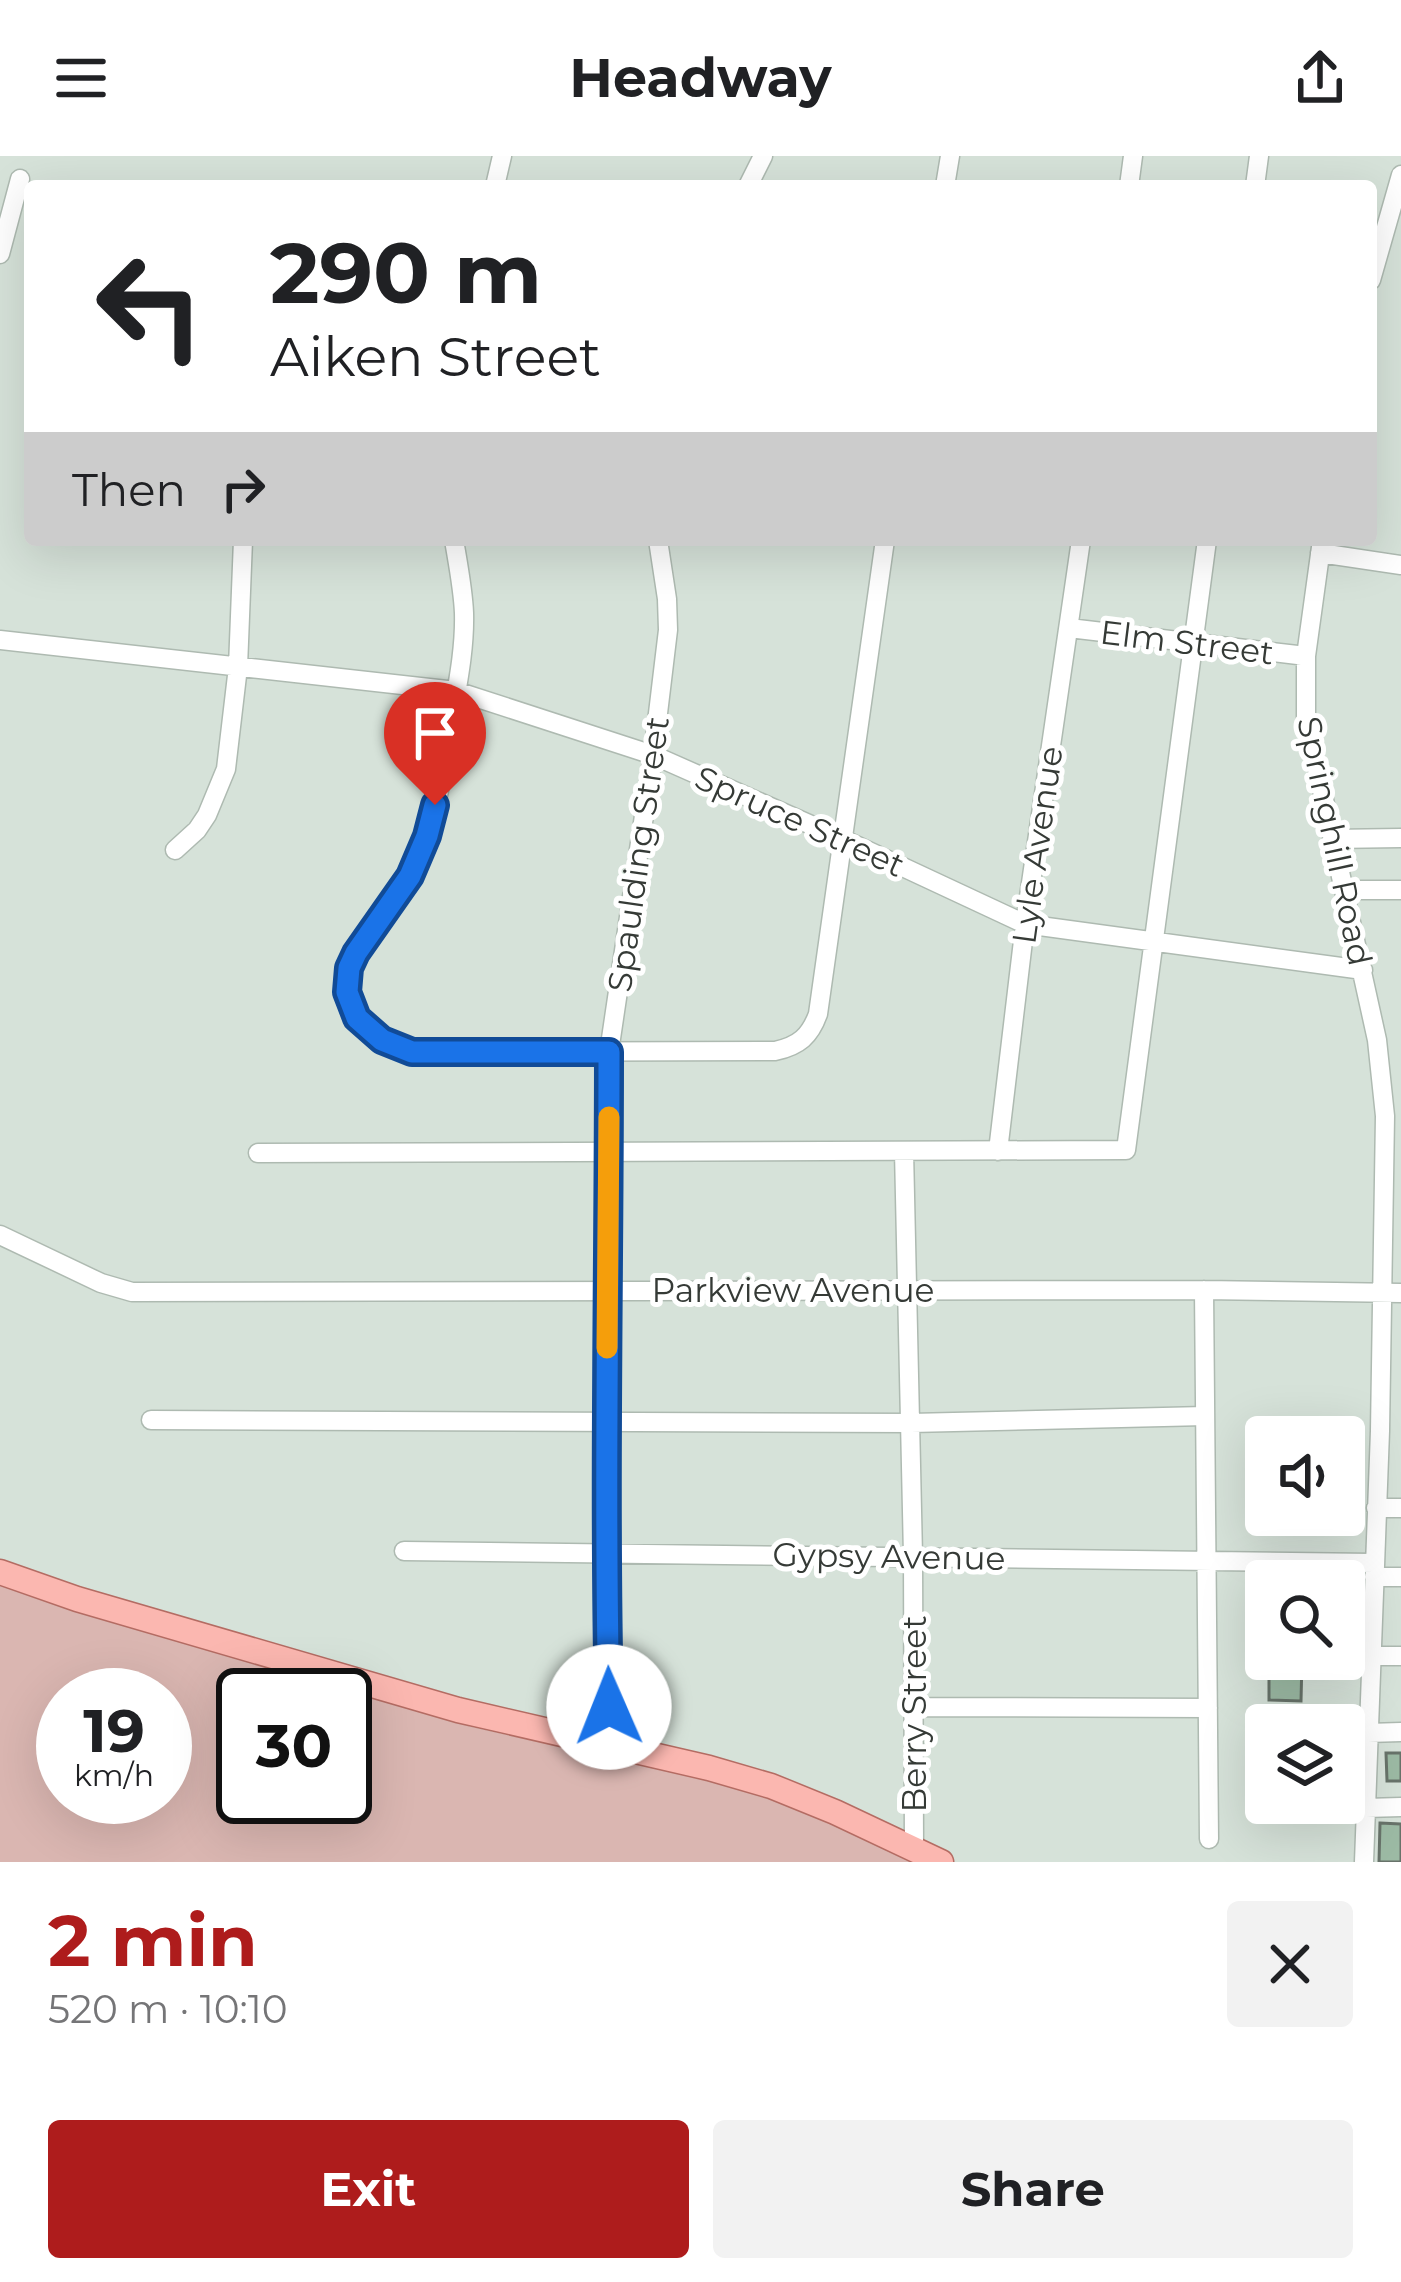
<!DOCTYPE html>
<html lang="en">
<head>
<meta charset="utf-8">
<style>
	:root { --surface:#fff; --page:#f2f2f2; --text:#202124; --muted:#757577; --accent:#ae1c1c }
	body { margin:0; font-family:Montserrat,sans-serif; background:var(--page); color:var(--text); height:100vh; display:flex; flex-direction:column; font-size:45px; white-space:nowrap }
	* { box-sizing:border-box; margin:0 }
	p { font-size:39px; color:var(--muted) }
	.icon { flex:none; width:66px; height:66px; fill:none; stroke:currentColor; stroke-width:2; stroke-linecap:round; stroke-linejoin:round }
	.map { position:relative; height:1706px; overflow:hidden }
	.panel { display:flex; flex-direction:column; background:var(--surface); flex:1 }
	.panel>* { flex:none }
	.hud { position:absolute; left:24px; top:24px; width:1353px; height:366px; border-radius:12px; box-shadow:0 12px 48px #0002; background:#fff; color:var(--text); overflow:hidden }
	.tools { position:absolute; left:1245px; top:1260px; display:grid; gap:24px }
	.tools a { display:grid; place-items:center; width:120px; height:120px; border-radius:12px; background:var(--surface); box-shadow:0 12px 48px #0002; font-size:60px }
	.speed { position:absolute; left:36px; top:1512px; display:flex; gap:24px; font-size:60px; font-weight:700; text-align:center }
	.speed>* { display:grid; place-content:center; width:156px; height:156px; border-radius:50%; background:var(--surface); box-shadow:0 12px 48px #0002; line-height:1 }
	.speed small { font-size:30px; font-weight:400 }
	.speed .limit { border:6px solid #111; border-radius:18px; background:#fff; color:#111 }
	.pin { position:absolute; display:grid; place-items:center; width:102px; height:102px; color:#fff; margin:-123px -51px; border-radius:50% 50% 50% 0; rotate:-45deg; box-shadow:0 0 12px #0007 }
	.pin .icon { rotate:45deg }
	.me { position:absolute; width:132px; margin:-66px; rotate:359deg; stroke-linejoin:round; filter:drop-shadow(0 0 9px #0008) }
	.turn { display:flex; align-items:center; gap:42px; height:252px; padding:0 48px; font-size:54px }
	.turn .icon { width:156px; height:156px; stroke-width:2.5 }
	.turn b { display:block; font-size:84px; line-height:102px }
	.then { display:flex; align-items:center; height:114px; padding:0 48px; background:#0003; gap:24px; font-size:45px }
	.round { display:grid; place-items:center; flex:none; width:126px; height:126px; border-radius:12px; background:var(--page) }
	.head { display:flex; align-items:center; justify-content:space-between; height:204px; padding:0 48px }
	h1 { font-size:72px; font-weight:700; line-height:90px; color:var(--accent) }
	.cta { display:flex; gap:24px; margin-top:auto; padding:24px 48px }
	.cta a { flex:1; height:138px; border-radius:12px; background:var(--accent); color:#fff; font-size:48px; font-weight:700; line-height:138px; text-align:center }
	.cta a+a { background:var(--page); color:var(--text) }
	header { display:flex; justify-content:space-between; align-items:center; height:156px; padding:0 48px; background:var(--surface); font-size:54px; font-weight:700 }
	.map>svg:first-child { display:block }
	.green { fill:#dab6b1; fill-rule:evenodd }
	.building { fill:#9cbaa4; stroke:#68736a; stroke-width:3 }
	.lines { fill:none; stroke-linecap:round; stroke-linejoin:round }
	.minor-casing { stroke:#aebab1; stroke-width:21 }
	.major-casing { stroke:#b46c63; stroke-width:27 }
	.minor { stroke:#fff; stroke-width:18 }
	.major { stroke:#fbb7b0; stroke-width:24 }
	.route-casing { stroke:#114b97; stroke-width:30 }
	.route { stroke:#1a73e8; stroke-width:21 }
	.slow { stroke:#f59e0b; stroke-width:21 }
	.labels { text-anchor:middle; stroke-width:10; stroke-linejoin:round; paint-order:stroke }
	.street-label { font-size:33px; fill:#353a36; stroke:#fff }
</style>
</head>
<body>
<header><svg class="icon" aria-label="menu" viewBox="0 0 24 24"><path d="M4 6h16M4 12h16M4 18h16"/></svg>Headway<svg class="icon" aria-label="share" viewBox="0 0 24 24"><path d="M12 15V3M7 8l5-5 5 5M5 13v7h14v-7"/></svg></header>
<div class="map">
<svg width="1401" height="1706" viewBox="0 0 1401 1706">
	<rect width="100%" height="100%" fill="#d6e2d9"/>
	<path class="green" d="M0,1421L69,1449L472,1571L701,1622L762,1639L824,1663L915,1706H0ZM63,1539H165V1641H63ZM243,1539H345V1641H243Z"/>
	<path class="building" d="M1269,1503H1302L1301,1545L1269,1544Z
		M1386,1597H1401V1625H1387Z
		M1380,1667L1401,1668V1706H1379Z"/>
	<g class="lines">
		<g class="minor-casing">
			<path id="minor" d="M495,30L502,0
				M748,30L763,0
				M945,30L950,0
				M1129,30L1133,0
				M1255,30L1259,0
				M0,98L20,23
				M1371,124L1401,19
				M454,384C458,408 463,433 464,457C465,494 457,531 451,567C443,615 436,666 415,710C398,744 347,795 347,829C347,866 380,888 412,896L775,895C799,890 810,880 818,858L885,384
				M1322,384L1306,500V562L1377,884L1385,960L1380,1275L1364,1706
				M1320,397L1401,409
				M1069,472L1306,500
				M0,484L456,535L653,599L845,684L1025,768L1363,814
				M1332,683L1401,682
				M175,694L197,674L207,659L226,613L238,511L243,384
				M1344,734H1401
				M904,995L913,1400L914,1694
				M998,995L1025,768L1081,384
				M258,997L1126,994L1207,384
				M0,1079L101,1127L132,1136L1204,1134L1401,1137
				M1204,1134L1209,1683
				M151,1264L911,1267L1205,1260
				M1376,1352H1401
				M404,1395L1374,1407
				M1374,1421H1401
				M1371,1500H1401
				M914,1551L1208,1552
				M1368,1577L1401,1576
				M610,1589L605,1268L609,1135V896L653,599L668,474L667,443L658,384
				M1366,1652L1401,1651"/>
		</g>
		<g class="major-casing">
			<path id="major" d="M0,1416L77,1443L458,1554L709,1612L771,1630L835,1656L941,1706"/>
		</g>
		<use href="#minor" class="minor"/>
		<use href="#major" class="major"/>
	</g>
	<g class="lines">
		<g class="route-casing">
			<path id="route" d="M435,649L427,680L410,720L356,797L349,812L347,836L357,862L382,884L412,896H609C609,1115 604,1333 609,1551"/>
		</g>
		<use href="#route" class="route"/>
		<path class="slow" d="M607,1192L609,961"/>
	</g>
	<g class="labels">
		<g class="street-label">
			<text transform="translate(1187 486) rotate(7)" y="12">Elm Street</text>
			<text transform="translate(800 665) rotate(24)" y="12">Spruce Street</text>
			<text transform="translate(1335 685) rotate(78)" y="12">Springhill Road</text>
			<text transform="translate(1037 689) rotate(-82)" y="12">Lyle Avenue</text>
			<text transform="translate(638 698) rotate(-82)" y="12">Spaulding Street</text>
			<text x="793" y="1146">Parkview Avenue</text>
			<text transform="translate(889 1400) rotate(1)" y="12">Gypsy Avenue</text>
			<text transform="translate(914 1558) rotate(-90)" y="12">Berry Street</text>
		</g>
	</g>
</svg>
<div class="tools">
<a><svg class="icon" aria-label="sound" viewBox="0 0 24 24"><path d="M4 9h4l5-4v14l-5-4H4zM17 9q2 3 0 6"/></svg></a>
<a><svg class="icon" aria-label="search" viewBox="0 0 24 24"><circle cx="10" cy="10" r="6"/><path d="M15 15l6 6"/></svg></a>
<a><svg class="icon" aria-label="layers" viewBox="0 0 24 24"><path d="M12 4l9 5-9 5-9-5zM3 14l9 5 9-5"/></svg></a>
</div>
<div class="speed"><div>19<small>km/h</small></div><div class="limit">30</div></div>
<div class="pin" style="left:435px;top:649px;background:#d93025"><svg class="icon" aria-label="arrive" viewBox="0 0 24 24"><path d="M6 21V4h12l-3 4 3 4H6"/></svg></div>
<svg class="me" style="left:609px;top:1551px" viewBox="-20 -20 40 40"><circle r="19" fill="#fff"/><path d="M0-13L10 11 0 6-10 11z" fill="#1a73e8"/></svg>
<div class="hud">
<div class="turn"><svg class="icon" aria-label="left" viewBox="0 0 24 24"><path d="M17 20v-9H6M10 6l-5 5 5 5"/></svg><div><b>290 m</b>Aiken Street</div></div>
<div class="then">Then<svg class="icon" aria-label="right" viewBox="0 0 24 24"><path d="M7 20v-9h11M14 6l5 5-5 5"/></svg></div>
</div>
</div>
<section class="panel">
<div class="head"><div><h1>2 min</h1><p>520 m · 10:10</p></div><a class="round"><svg class="icon" aria-label="close" viewBox="0 0 24 24"><path d="M6 6l12 12M18 6L6 18"/></svg></a></div>
<div class="cta"><a>Exit</a><a>Share</a></div>
</section>
</body>
</html>
